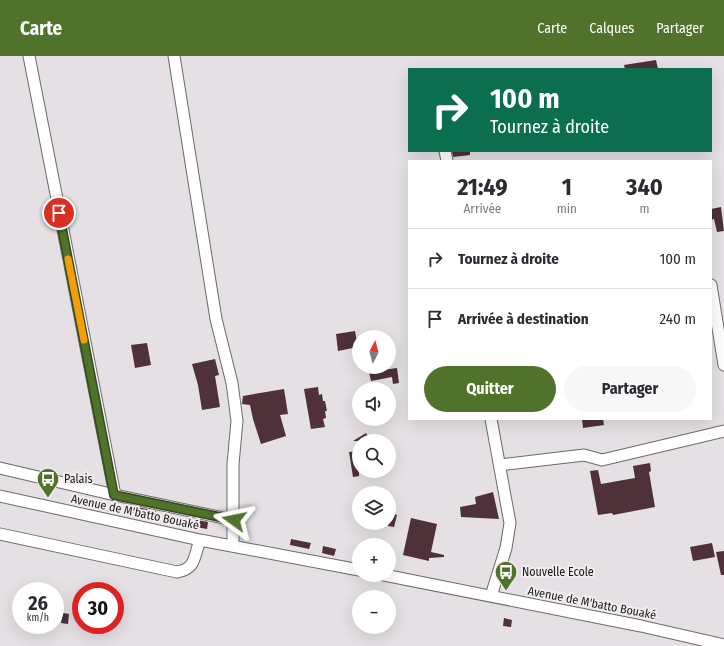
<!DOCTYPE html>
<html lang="fr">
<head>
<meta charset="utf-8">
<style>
	:root { --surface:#fff; --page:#f7f7f7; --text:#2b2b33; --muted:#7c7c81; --line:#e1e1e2; --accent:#50722a }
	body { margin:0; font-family:"Fira Sans Condensed",sans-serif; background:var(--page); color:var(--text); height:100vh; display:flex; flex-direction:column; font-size:15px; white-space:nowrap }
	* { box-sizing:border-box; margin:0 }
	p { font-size:13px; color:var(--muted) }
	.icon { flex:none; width:22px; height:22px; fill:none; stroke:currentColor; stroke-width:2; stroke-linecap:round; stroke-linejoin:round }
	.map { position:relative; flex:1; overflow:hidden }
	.sheet { position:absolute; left:408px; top:104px; width:304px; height:260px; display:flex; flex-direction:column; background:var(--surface); border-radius:0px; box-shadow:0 4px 16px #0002 }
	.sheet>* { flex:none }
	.hud { position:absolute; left:408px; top:12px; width:304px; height:84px; border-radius:0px; box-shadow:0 4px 16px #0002; background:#0b6e4f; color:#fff; overflow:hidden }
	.needle { width:26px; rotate:6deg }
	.buttons { position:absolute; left:352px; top:274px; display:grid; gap:8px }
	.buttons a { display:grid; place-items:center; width:44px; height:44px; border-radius:50%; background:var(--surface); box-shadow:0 4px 16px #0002; font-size:20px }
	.speed { position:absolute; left:12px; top:526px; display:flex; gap:8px; font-size:20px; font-weight:700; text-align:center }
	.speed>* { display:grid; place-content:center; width:52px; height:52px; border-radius:50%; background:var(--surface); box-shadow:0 4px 16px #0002; line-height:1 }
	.speed small { font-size:10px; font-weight:400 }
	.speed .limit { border:6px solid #d22; background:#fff; color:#111 }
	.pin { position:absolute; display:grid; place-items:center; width:34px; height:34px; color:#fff; margin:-17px; border:2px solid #fff; border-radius:50%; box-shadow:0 1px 4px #0007 }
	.me { position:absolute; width:44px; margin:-22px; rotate:282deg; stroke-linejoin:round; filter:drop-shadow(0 0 3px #0008) }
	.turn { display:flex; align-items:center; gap:14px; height:84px; padding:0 16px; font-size:18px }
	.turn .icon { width:52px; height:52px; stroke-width:2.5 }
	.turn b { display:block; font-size:28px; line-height:34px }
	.eta { display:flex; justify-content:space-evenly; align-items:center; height:68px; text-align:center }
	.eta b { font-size:24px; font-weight:700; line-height:28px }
	.action { display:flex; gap:8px; margin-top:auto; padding:8px 16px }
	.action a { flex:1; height:46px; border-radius:24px; background:var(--accent); color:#fff; font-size:16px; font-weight:700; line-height:46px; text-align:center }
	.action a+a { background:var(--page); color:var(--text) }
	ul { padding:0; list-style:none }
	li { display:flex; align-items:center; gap:12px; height:60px; padding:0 16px; border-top:1px solid var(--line) }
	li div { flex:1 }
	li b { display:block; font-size:15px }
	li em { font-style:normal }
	header { display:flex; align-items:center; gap:24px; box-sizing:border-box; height:56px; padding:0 20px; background:var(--accent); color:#fff }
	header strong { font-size:19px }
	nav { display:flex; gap:22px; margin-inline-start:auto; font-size:14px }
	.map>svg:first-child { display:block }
	.building { fill:#4e3139 }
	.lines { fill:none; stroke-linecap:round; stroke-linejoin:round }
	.minor-casing { stroke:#6c686c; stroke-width:13 }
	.minor { stroke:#fff; stroke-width:11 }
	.route-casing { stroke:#344a1b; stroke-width:10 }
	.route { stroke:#50722a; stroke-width:7 }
	.slow { stroke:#f59e0b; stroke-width:7 }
	.labels { text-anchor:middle; stroke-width:4; stroke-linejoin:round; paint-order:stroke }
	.poi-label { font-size:12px; fill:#1a1819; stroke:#f2edf1; text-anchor:start }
	.street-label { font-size:12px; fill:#1a1819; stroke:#f2edf1 }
</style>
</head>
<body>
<header>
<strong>Carte</strong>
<nav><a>Carte</a><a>Calques</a><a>Partager</a></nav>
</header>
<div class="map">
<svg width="724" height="590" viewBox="0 0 724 590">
	<rect width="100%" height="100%" fill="#e4e0e4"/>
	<path class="building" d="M656,4L658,13H625L624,9Z
		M452,95H470V99L453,101Z
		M721,151L724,175L717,176L714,163L711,164V153Z
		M355,275L358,291L338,295L336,278Z
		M147,287L151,309L135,312L131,289Z
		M215,303L219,319L215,320L220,351L202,354L198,329L192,308Z
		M397,312L399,327L393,328L392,321L371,325L369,316Z
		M318,331L319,339L322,338L323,345H325L327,355H325L326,362L323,363L325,371L311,373L304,333Z
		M284,333L288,358L280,359L286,380L261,388L253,363L250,349L242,348L243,340Z
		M582,363H603L604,369L583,372Z
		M366,377L369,382L365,385H353Z
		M359,395V420L353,421L349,396Z
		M650,407L651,415L649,416L655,451L613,459L612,457L598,459L590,415L598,414L601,428L635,422L633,410Z
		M493,436L499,463L461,461L460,451L476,448L475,441Z
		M127,449L156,455V461L126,456Z
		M391,457L397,459L394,471L388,470Z
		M411,462L437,468L431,496L444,499V501L429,502V505L403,499Z
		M197,464L208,466L207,473L196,471Z
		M291,483L311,487L309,493L290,489Z
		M712,487L715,501L693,505L690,491Z
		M323,490L336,493L334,500L322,497Z
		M724,495V519H721L716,496Z
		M63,557L69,558L68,568L61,567Z
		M504,562L512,564L511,571L503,570Z"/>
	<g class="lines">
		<g class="minor-casing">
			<path id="minor" d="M29,0L115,439
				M174,0L216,263L232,327L237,365L233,408V489
				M445,95L447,105
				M711,229L724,309
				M500,409L584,399L602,404L724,375
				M0,412L115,439L233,464
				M0,440L200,484L359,514
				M0,478L177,516C196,513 194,500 200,484
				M384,519L641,570L724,589
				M491,540L506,492L510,467L491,363"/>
		</g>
		<use href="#minor" class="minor"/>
	</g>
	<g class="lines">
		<g class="route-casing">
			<path id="route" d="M59,157L114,439L234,464"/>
		</g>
		<use href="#route" class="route"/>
		<path class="slow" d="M68,203L84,284"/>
	</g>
	<defs>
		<g id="bus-pin" transform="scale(1.15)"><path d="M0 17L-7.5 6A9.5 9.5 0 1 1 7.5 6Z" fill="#50722a" stroke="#f2edf1"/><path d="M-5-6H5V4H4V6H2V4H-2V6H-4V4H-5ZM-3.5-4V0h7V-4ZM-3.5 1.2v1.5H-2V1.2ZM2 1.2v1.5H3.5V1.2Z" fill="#fff"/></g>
	</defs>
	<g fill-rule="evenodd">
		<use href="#bus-pin" x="48" y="423"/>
		<use href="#bus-pin" x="506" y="516"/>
	</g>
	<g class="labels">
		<g class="poi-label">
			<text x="64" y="427">Palais</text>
			<text x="522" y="520">Nouvelle Ecole</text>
		</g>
		<g class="street-label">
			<text transform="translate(135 456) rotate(12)" y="4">Avenue de M'batto Bouaké</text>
			<text transform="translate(592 547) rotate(11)" y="4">Avenue de M'batto Bouaké</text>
		</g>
	</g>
</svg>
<div class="buttons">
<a><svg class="needle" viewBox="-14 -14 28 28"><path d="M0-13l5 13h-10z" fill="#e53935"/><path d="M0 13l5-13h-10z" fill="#7c7c81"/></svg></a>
<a><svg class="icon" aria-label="sound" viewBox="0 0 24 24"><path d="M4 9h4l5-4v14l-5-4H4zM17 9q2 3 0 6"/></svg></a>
<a><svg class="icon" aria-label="search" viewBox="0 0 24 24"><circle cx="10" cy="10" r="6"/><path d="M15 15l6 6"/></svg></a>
<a><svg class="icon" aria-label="layers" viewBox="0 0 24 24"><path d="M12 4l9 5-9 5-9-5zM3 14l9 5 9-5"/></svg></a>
<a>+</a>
<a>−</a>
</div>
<div class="speed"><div>26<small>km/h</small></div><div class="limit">30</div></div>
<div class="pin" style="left:59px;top:157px;background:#d93025"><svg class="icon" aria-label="arrive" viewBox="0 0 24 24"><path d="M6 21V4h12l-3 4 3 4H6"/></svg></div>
<svg class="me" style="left:234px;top:464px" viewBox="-20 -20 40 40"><path d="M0-17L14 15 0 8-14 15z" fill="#50722a" stroke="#fff" stroke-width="4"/></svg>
<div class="hud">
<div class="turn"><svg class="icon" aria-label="right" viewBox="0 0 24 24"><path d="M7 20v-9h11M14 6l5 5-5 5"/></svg><div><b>100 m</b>Tournez à droite</div></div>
</div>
<section class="sheet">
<div class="eta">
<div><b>21:49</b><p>Arrivée</p></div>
<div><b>1</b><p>min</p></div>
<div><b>340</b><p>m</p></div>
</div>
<ul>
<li><svg class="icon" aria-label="right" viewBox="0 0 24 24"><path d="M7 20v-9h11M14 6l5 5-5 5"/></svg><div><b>Tournez à droite</b></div><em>100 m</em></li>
<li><svg class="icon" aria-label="arrive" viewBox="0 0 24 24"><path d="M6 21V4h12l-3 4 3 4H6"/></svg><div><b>Arrivée à destination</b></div><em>240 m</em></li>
</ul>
<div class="action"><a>Quitter</a><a>Partager</a></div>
</section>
</div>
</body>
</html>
